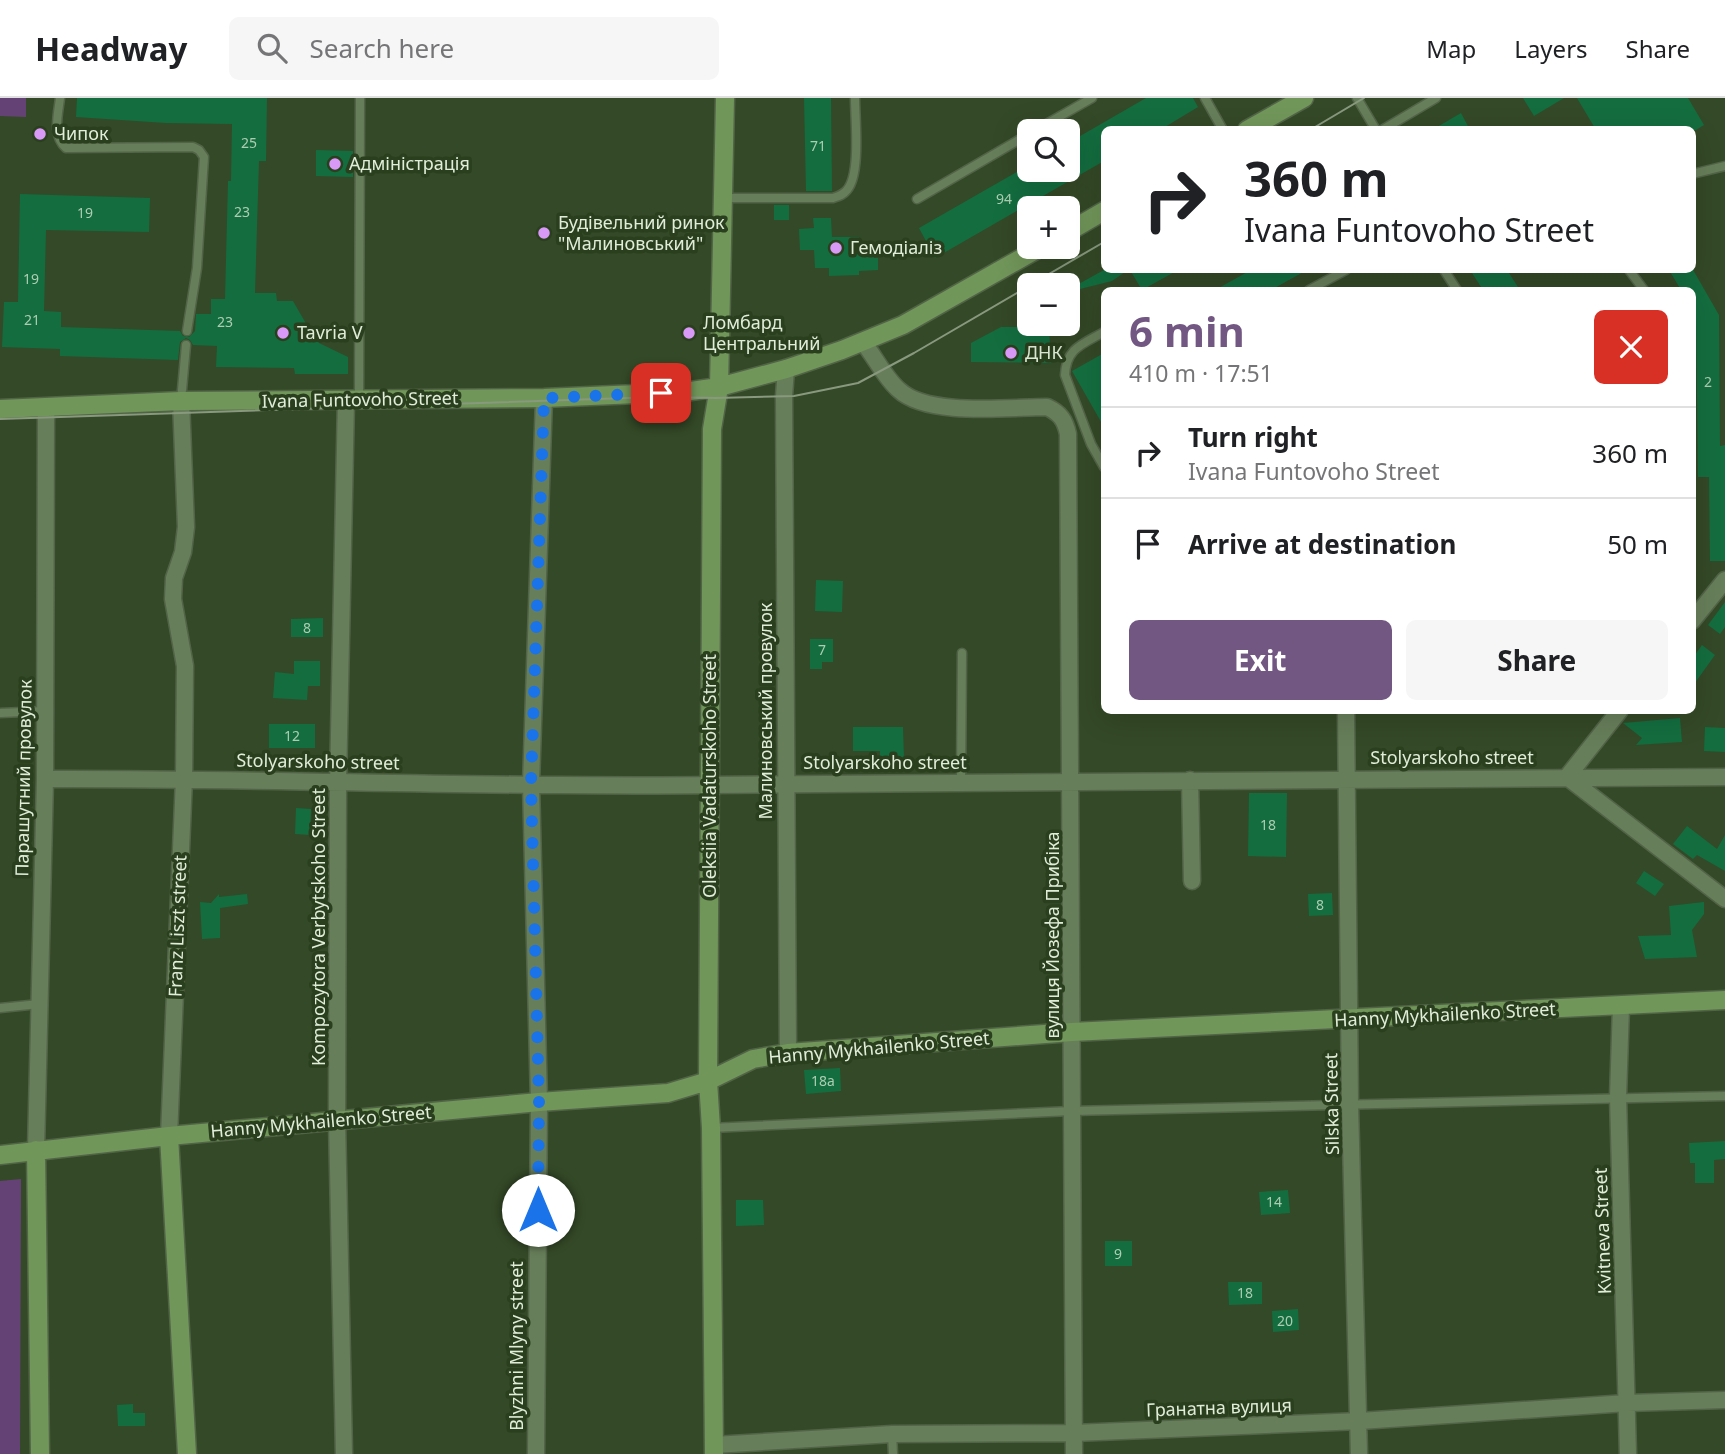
<!DOCTYPE html>
<html lang="en">
<head>
<meta charset="utf-8">
<style>
	:root { --surface:#fff; --page:#f6f6f6; --text:#202124; --muted:#757577; --line:#e0e0e0; --accent:#735783 }
	body { margin:0; font-family:"Noto Sans",sans-serif; background:var(--page); color:var(--text); height:100vh; display:flex; flex-direction:column; font-size:26px; white-space:nowrap }
	* { box-sizing:border-box; margin:0 }
	p { font-size:23px; color:var(--muted) }
	.icon { flex:none; width:38px; height:38px; fill:none; stroke:currentColor; stroke-width:2; stroke-linecap:round; stroke-linejoin:round }
	.map { position:relative; flex:1; overflow:hidden }
	.sheet { position:absolute; left:1101px; top:189px; width:595px; height:427px; display:flex; flex-direction:column; background:var(--surface); border-radius:10px; box-shadow:0 7px 28px #0002 }
	.sheet>* { flex:none }
	.guide { position:absolute; left:1101px; top:28px; width:595px; height:147px; border-radius:10px; box-shadow:0 7px 28px #0002; background:#fff; color:var(--text); overflow:hidden }
	.controls { position:absolute; left:1017px; top:21px; display:grid; gap:14px }
	.controls a { display:grid; place-items:center; width:63px; height:63px; border-radius:10px; background:var(--surface); box-shadow:0 7px 28px #0002; font-size:35px }
	.pin { position:absolute; display:grid; place-items:center; width:60px; height:60px; color:#fff; margin:-30px; border-radius:14px; box-shadow:0 4px 10px #0006 }
	.me { position:absolute; width:77px; margin:-38px; rotate:0deg; stroke-linejoin:round; filter:drop-shadow(0 0 5px #0008) }
	.turn { display:flex; align-items:center; gap:24px; height:147px; padding:0 28px; font-size:32px }
	.turn .icon { width:91px; height:91px; stroke-width:2.5 }
	.turn b { display:block; font-size:49px; line-height:60px }
	.round { display:grid; place-items:center; flex:none; width:74px; height:74px; border-radius:10px; background:var(--page) }
	.head { display:flex; align-items:center; justify-content:space-between; height:119px; padding:0 28px }
	h1 { font-size:42px; font-weight:700; line-height:52px; color:var(--accent) }
	.primary-button { display:flex; gap:14px; margin-top:auto; padding:14px 28px }
	.primary-button a { flex:1; height:80px; border-radius:10px; background:var(--accent); color:#fff; font-size:28px; font-weight:700; line-height:80px; text-align:center }
	.primary-button a+a { background:var(--page); color:var(--text) }
	ul { padding:0; list-style:none }
	li { display:flex; align-items:center; gap:21px; height:91px; padding:0 28px; border-top:2px solid var(--line) }
	li div { flex:1 }
	li b { display:block; font-size:26px }
	li em { font-style:normal }
	header { display:flex; align-items:center; gap:42px; box-sizing:border-box; height:98px; padding:0 35px; background:var(--surface); border-bottom:2px solid var(--line) }
	header strong { font-size:33px }
	nav { display:flex; gap:38px; margin-inline-start:auto; font-size:24px }
	.search { width:490px; height:63px; background:var(--page); display:flex; align-items:center; gap:18px; box-sizing:border-box; padding:0 24px; border-radius:10px; color:var(--muted); font-size:26px }
	.map>svg:first-child { display:block }
	.green { fill:#654275 }
	.building { fill:#146d3f }
	.lines { fill:none; stroke-linecap:round; stroke-linejoin:round }
	.lane-casing { stroke:#526447; stroke-width:11 }
	.street-casing { stroke:#526447; stroke-width:19 }
	.secondary-casing { stroke:#526447; stroke-width:21 }
	.lane { stroke:#677e5a; stroke-width:8 }
	.street { stroke:#677e5a; stroke-width:16 }
	.secondary { stroke:#71965a; stroke-width:18 }
	.tram { stroke:#88997e; stroke-width:2 }
	.route { stroke:#1a73e8; stroke-width:12; stroke-dasharray:0 21.6 }
	.poi-dot { fill:#d99af7; stroke:#2a3f1d; stroke-width:2.5 }
	.labels { text-anchor:middle; stroke-width:7; stroke-linejoin:round; paint-order:stroke }
	.number-label { font-size:14px; fill:#adcdb2 }
	.poi-label { font-size:18px; fill:#e0edd9; stroke:#2a3f1d; text-anchor:start }
	.street-label { font-size:18px; fill:#e0edd9; stroke:#2a3f1d }
</style>
</head>
<body>
<header>
<strong>Headway</strong>
<div class="search"><svg class="icon" aria-label="search" viewBox="0 0 24 24"><circle cx="10" cy="10" r="6"/><path d="M15 15l6 6"/></svg>Search here</div>
<nav><a>Map</a><a>Layers</a><a>Share</a></nav>
</header>
<div class="map">
<svg width="1725" height="1356" viewBox="0 0 1725 1356">
	<rect width="100%" height="100%" fill="#344927"/>
	<path class="green" d="M0,0H26V19L0,18Z
		M21,1081L20,1356H0V1083Z"/>
	<path class="building" d="M77,0H267L266,63H259L255,195H276L277,203H293L312,236H317L319,245L348,259V276H295L294,270L216,269L217,248L193,247L190,242L186,240L180,244L178,262L60,258V251L2,249L4,204H18L20,96L150,100L149,134L46,132L44,213L61,214V229L180,233L183,238L189,239L195,233L196,216H211V201H225L228,83H231L232,26L166,25L76,19Z
		M804,0H831L832,93H806Z
		M1146,0H1193L1198,9L1160,32H1104V63L935,160L919,130L1029,67V72H1068V45Z
		M1523,0H1564L1534,18Z
		M1577,0H1688L1704,27L1696,32H1596Z
		M1461,15L1470,32H1432Z
		M316,52L353,53V79L316,78Z
		M774,107H789V122H774Z
		M813,120H831L832,139H859V148L873,147L874,160H878V172L859,173V177L829,178V170H815L814,152H800L799,131L814,130Z
		M1692,170L1719,217L1720,348L1725,347V463H1710L1709,379H1698L1696,221L1692,214V192H1681L1669,172Z
		M1104,172H1128L1112,183L1076,192L1075,188Z
		M1130,172H1178L1142,192Z
		M1251,172H1307L1271,192H1215Z
		M1470,172H1507L1520,192H1483Z
		M1001,229H1049L1051,265L971,264V245Z
		M1104,255V329L1072,273Z
		M816,482L843,483L842,514L815,513Z
		M1725,504V529L1720,536L1708,527Z
		M323,520V539H291V521Z
		M810,541H833V564H822V571H810Z
		M1702,547L1715,557L1692,589V561Z
		M294,563H320V588H308L307,602L273,600L275,574L294,576Z
		M1680,620L1682,644L1636,647L1642,640L1623,625Z
		M269,626H315V650H269Z
		M853,629H903L904,661H880V653H853Z
		M1705,629L1725,630V654L1704,653Z
		M1249,695H1287L1286,759L1248,758Z
		M296,710L311,711L310,737L295,736Z
		M1687,728L1717,751L1725,737V773L1697,757L1693,761L1673,746Z
		M1644,773L1664,786L1655,798L1636,785Z
		M1332,795L1333,817L1309,818L1308,796Z
		M219,796V799L247,796L248,806L220,810V840L202,841L200,804L211,805Z
		M1704,804V816L1692,832L1697,859L1645,861L1638,838L1671,837L1669,808Z
		M840,970L841,993L806,996L804,972Z
		M1725,1043V1061L1714,1062V1085H1695V1065H1690L1689,1045Z
		M1288,1092L1290,1115L1261,1117L1259,1094Z
		M736,1102H763L764,1127L736,1128Z
		M1105,1143H1132V1168H1105Z
		M1228,1184H1262V1206L1229,1207Z
		M1298,1211L1299,1232L1273,1234L1272,1213Z
		M133,1306V1315H145V1328H118L117,1307Z"/>
	<g class="lines">
		<g class="lane-casing">
			<path id="lane" d="M60,0C58,17 52,38 66,50L193,49L199,52L204,59L197,170L187,233
				M1205,0L1223,32
				M1357,0L1376,32
				M1382,32L1436,0
				M1034,33L1092,0
				M1692,76L1725,68
				M724,100H833C839,98 843,97 847,92C861,76 855,22 855,0
				M917,101L1029,36
				M1444,172L1457,192
				M1629,172L1644,192
				M1309,192L1346,172
				M1104,234C1083,246 1066,250 1065,277L1091,346L1104,369
				M359,302L360,0
				M181,303L186,247
				M0,615L45,613
				M961,684L962,555
				M0,910L39,906
				M711,1030L1071,1013L1725,998
				M892,1336L893,1356"/>
		</g>
		<g class="street-casing">
			<path id="street" d="M863,244C875,259 885,280 899,292C928,319 1009,309 1047,309C1060,315 1065,322 1068,336L1074,1356
				M786,271L784,298L788,955
				M1692,523L1725,482
				M1346,612L1350,1007L1359,1356
				M1620,612L1567,679L1725,801
				M45,681C267,680 489,690 712,687C1049,683 1387,679 1725,679
				M1190,682L1192,783
				M1621,908L1618,999L1628,1356
				M169,1038L184,680L185,568L173,501L174,480L183,454L186,429L181,303
				M36,1052L45,681L46,309
				M714,1347L892,1336L1074,1335L1360,1323L1627,1305L1725,1302
				M344,1356L337,1023L338,685L346,302
				M536,1356L539,1004L531,686L544,300"/>
		</g>
		<g class="secondary-casing">
			<path id="secondary" d="M1247,32L1304,0
				M1068,134L1104,113
				M0,311L181,303L544,300L684,294L719,289L786,271L842,252L903,227L1041,149
				M169,1038L187,1356
				M36,1052L40,1356
				M0,1057L169,1038L539,1004L668,995L708,983L753,961L788,955L1072,934L1725,902
				M714,1356L711,1030L708,983L712,331L719,289L725,0"/>
		</g>
		<use href="#lane" class="lane"/>
		<use href="#street" class="street"/>
		<use href="#secondary" class="secondary"/>
		<path class="tram" d="M1310,32L1364,0
			M1030,187L1104,144
			M0,321L658,299L716,300L794,298L858,285L914,255L1029,188"/>
	</g>
	<g class="lines">
		<path class="route" d="M538,1112L539,1004L531,686L544,300L661,295"/>
	</g>
	<g class="poi-dot">
		<circle cx="40" cy="36" r="7"/>
		<circle cx="335" cy="66" r="7"/>
		<circle cx="544" cy="135" r="7"/>
		<circle cx="836" cy="150" r="7"/>
		<circle cx="283" cy="235" r="7"/>
		<circle cx="689" cy="235" r="7"/>
		<circle cx="1011" cy="255" r="7"/>
	</g>
	<g class="labels">
		<g class="number-label">
			<text x="249" y="50">25</text>
			<text x="818" y="53">71</text>
			<text x="1004" y="106">94</text>
			<text x="242" y="119">23</text>
			<text x="85" y="120">19</text>
			<text x="31" y="186">19</text>
			<text x="32" y="227">21</text>
			<text x="225" y="229">23</text>
			<text x="1708" y="289">2</text>
			<text x="307" y="535">8</text>
			<text x="822" y="557">7</text>
			<text x="292" y="643">12</text>
			<text x="1268" y="732">18</text>
			<text x="1320" y="812">8</text>
			<text x="823" y="988">18а</text>
			<text x="1274" y="1109">14</text>
			<text x="1118" y="1161">9</text>
			<text x="1245" y="1200">18</text>
			<text x="1285" y="1228">20</text>
		</g>
		<g class="poi-label">
			<text x="54" y="42">Чипок</text>
			<text x="349" y="72">Адміністрація</text>
			<text x="558" y="131">Будівельний ринок<tspan x="558" dy="21">"Малиновський"</tspan></text>
			<text x="850" y="156">Гемодіаліз</text>
			<text x="703" y="231">Ломбард<tspan x="703" dy="21">Центральний</tspan></text>
			<text x="297" y="241">Tavria V</text>
			<text x="1025" y="261">ДНК</text>
		</g>
		<g class="street-label">
			<text transform="translate(360 302) rotate(-1)" y="6">Ivana Funtovoho Street</text>
			<text transform="translate(766 613) rotate(-90)" y="6">Малиновський провулок</text>
			<text x="1452" y="666">Stolyarskoho street</text>
			<text transform="translate(318 664) rotate(1)" y="6">Stolyarskoho street</text>
			<text x="885" y="671">Stolyarskoho street</text>
			<text transform="translate(710 678) rotate(-90)" y="6">Oleksiia Vadaturskoho Street</text>
			<text transform="translate(24 680) rotate(-89)" y="6">Парашутний провулок</text>
			<text transform="translate(178 828) rotate(-88)" y="6">Franz Liszt street</text>
			<text transform="translate(319 829) rotate(-90)" y="6">Kompozytora Verbytskoho Street</text>
			<text transform="translate(1053 837) rotate(-90)" y="6">вулиця Йозефа Прибіка</text>
			<text transform="translate(1445 917) rotate(-3)" y="6">Hanny Mykhailenko Street</text>
			<text transform="translate(879 950) rotate(-5)" y="6">Hanny Mykhailenko Street</text>
			<text transform="translate(1332 1006) rotate(-91)" y="6">Silska Street</text>
			<text transform="translate(321 1024) rotate(-5)" y="6">Hanny Mykhailenko Street</text>
			<text transform="translate(1603 1133) rotate(-92)" y="6">Kvitneva Street</text>
			<text transform="translate(517 1248) rotate(-90)" y="6">Blyzhni Mlyny street</text>
			<text transform="translate(1219 1310) rotate(-2)" y="6">Гранатна вулиця</text>
		</g>
	</g>
</svg>
<div class="controls">
<a><svg class="icon" aria-label="search" viewBox="0 0 24 24"><circle cx="10" cy="10" r="6"/><path d="M15 15l6 6"/></svg></a>
<a>+</a>
<a>−</a>
</div>
<div class="pin" style="left:661px;top:295px;background:#d93025"><svg class="icon" aria-label="arrive" viewBox="0 0 24 24"><path d="M6 21V4h12l-3 4 3 4H6"/></svg></div>
<svg class="me" style="left:538px;top:1112px" viewBox="-20 -20 40 40"><circle r="19" fill="#fff"/><path d="M0-13L10 11 0 6-10 11z" fill="#1a73e8"/></svg>
<div class="guide">
<div class="turn"><svg class="icon" aria-label="right" viewBox="0 0 24 24"><path d="M7 20v-9h11M14 6l5 5-5 5"/></svg><div><b>360 m</b>Ivana Funtovoho Street</div></div>
</div>
<section class="sheet">
<div class="head"><div><h1>6 min</h1><p>410 m · 17:51</p></div><a class="round" style="background:#d93025;color:#fff"><svg class="icon" aria-label="close" viewBox="0 0 24 24"><path d="M6 6l12 12M18 6L6 18"/></svg></a></div>
<ul>
<li><svg class="icon" aria-label="right" viewBox="0 0 24 24"><path d="M7 20v-9h11M14 6l5 5-5 5"/></svg><div><b>Turn right</b><p>Ivana Funtovoho Street</p></div><em>360 m</em></li>
<li><svg class="icon" aria-label="arrive" viewBox="0 0 24 24"><path d="M6 21V4h12l-3 4 3 4H6"/></svg><div><b>Arrive at destination</b></div><em>50 m</em></li>
</ul>
<div class="primary-button"><a>Exit</a><a>Share</a></div>
</section>
</div>
</body>
</html>
